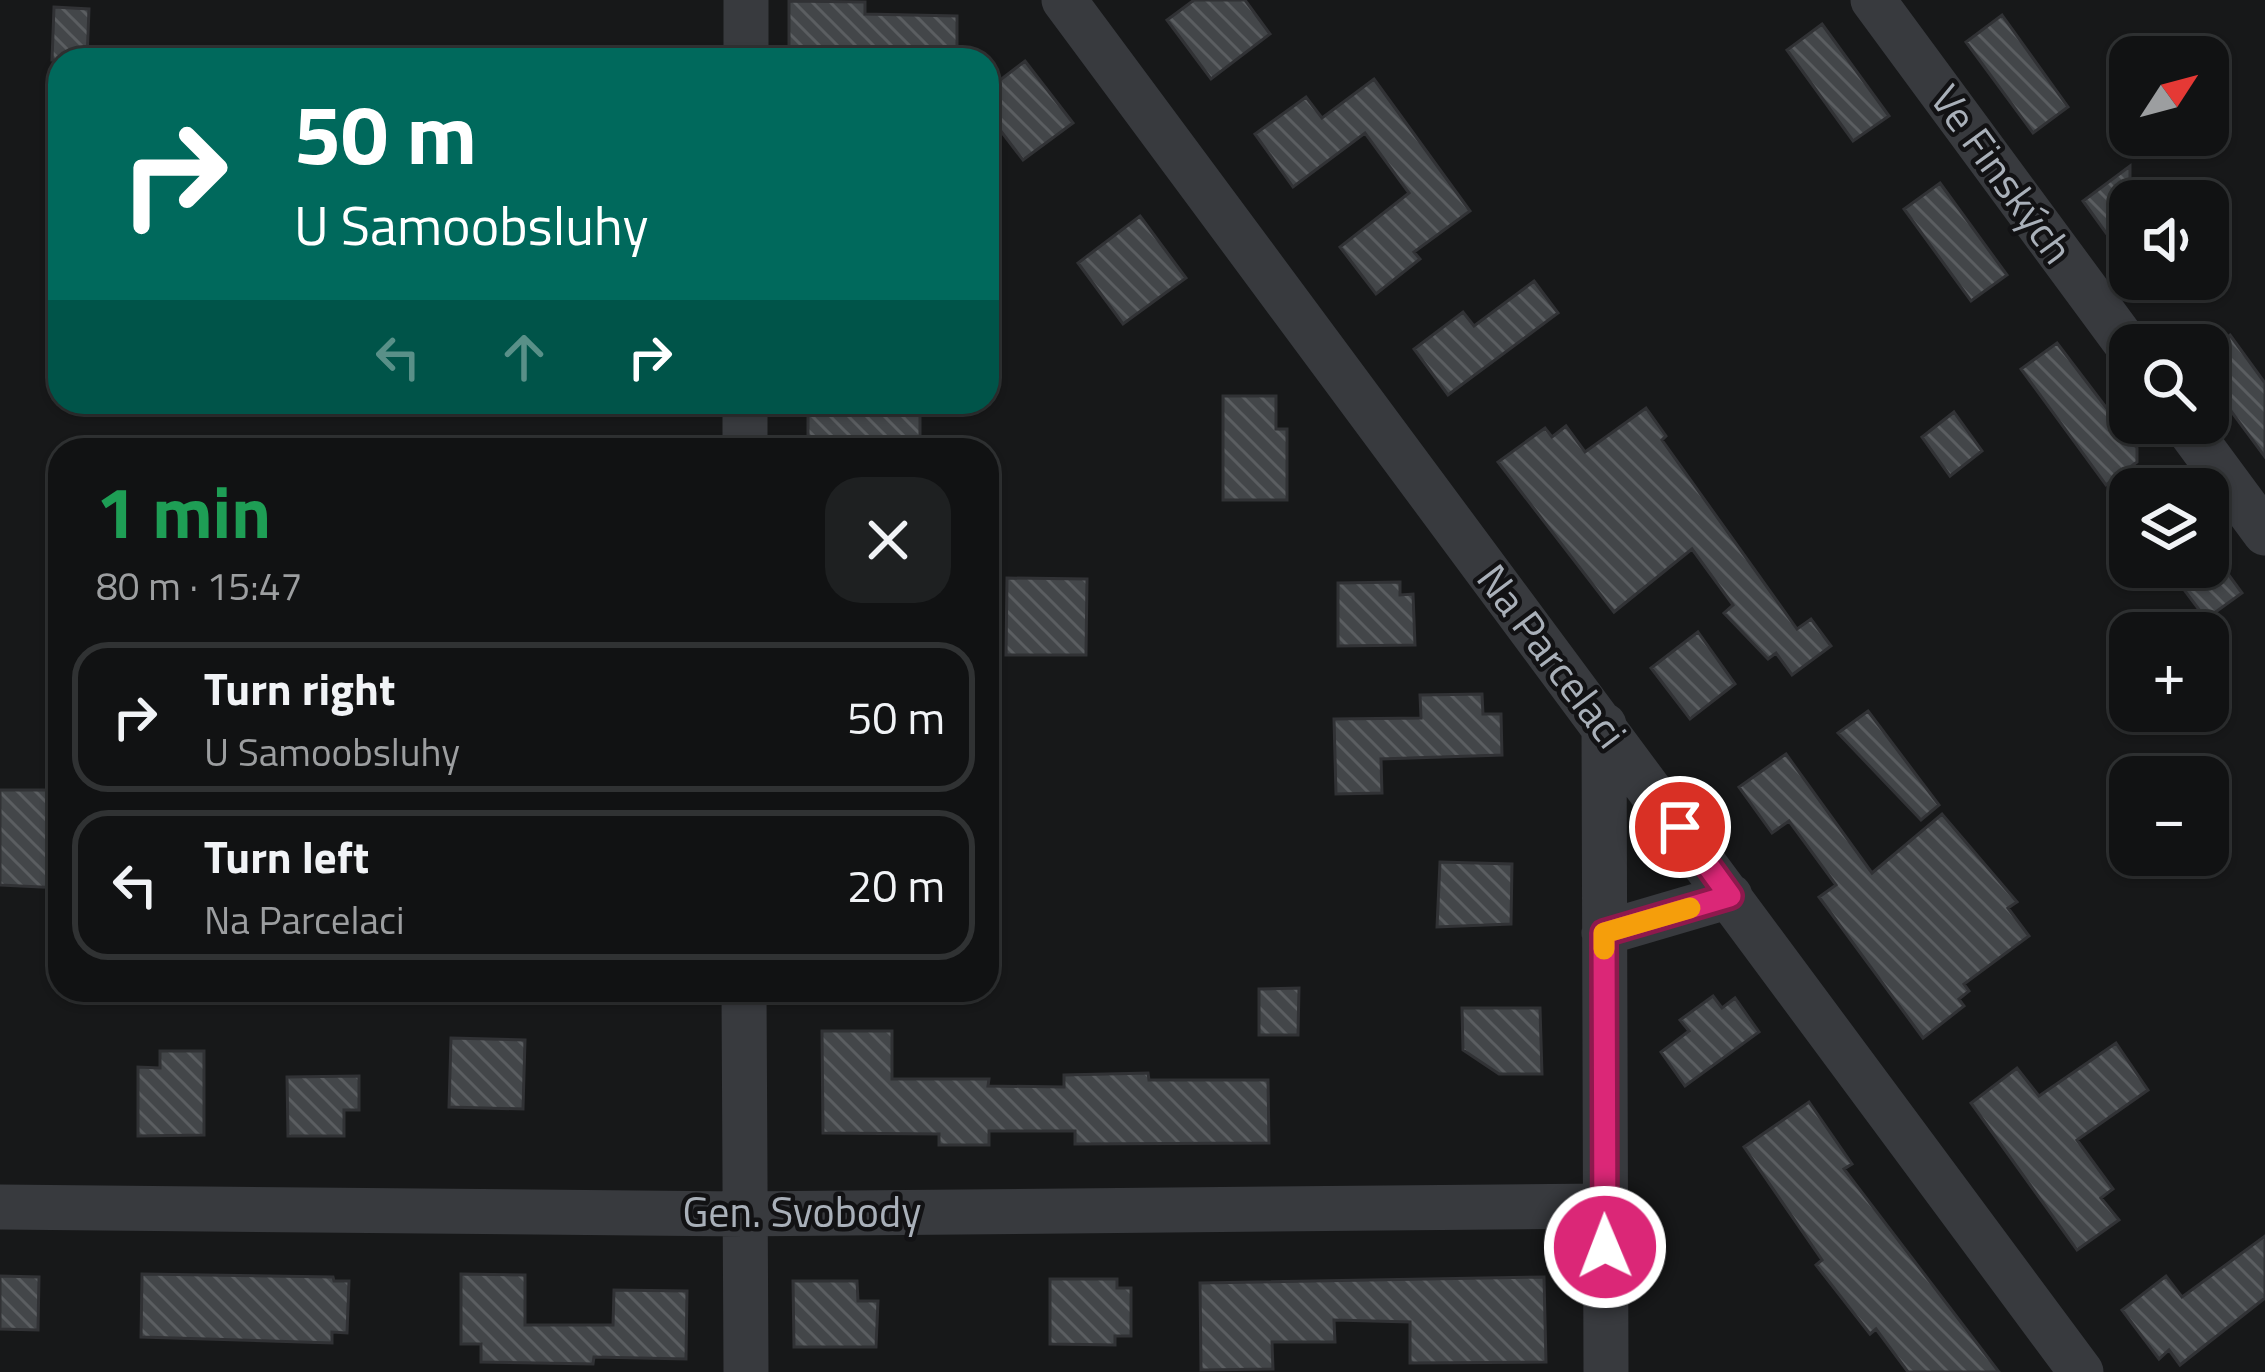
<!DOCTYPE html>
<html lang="en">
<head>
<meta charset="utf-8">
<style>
	:root { --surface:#111213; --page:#1e2021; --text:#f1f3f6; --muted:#9c9ea0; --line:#303233 }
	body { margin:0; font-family:"Titillium Web",sans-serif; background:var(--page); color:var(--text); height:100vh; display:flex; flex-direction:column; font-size:45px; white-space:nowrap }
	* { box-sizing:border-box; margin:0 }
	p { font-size:39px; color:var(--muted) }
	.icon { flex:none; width:66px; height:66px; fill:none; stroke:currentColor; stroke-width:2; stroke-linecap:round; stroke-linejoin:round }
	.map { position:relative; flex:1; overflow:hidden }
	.drawer { position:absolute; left:48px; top:438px; width:951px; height:564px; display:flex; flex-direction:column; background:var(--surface); border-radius:36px; box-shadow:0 3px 9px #0004,0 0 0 3px var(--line) }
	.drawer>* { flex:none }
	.banner { position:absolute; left:48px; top:48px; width:951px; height:366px; border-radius:36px; box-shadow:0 3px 9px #0004,0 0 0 3px var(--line); background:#00695c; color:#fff; overflow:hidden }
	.needle { width:78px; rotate:54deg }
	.fabs { position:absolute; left:2109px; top:36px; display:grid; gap:24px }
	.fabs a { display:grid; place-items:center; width:120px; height:120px; border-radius:24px; background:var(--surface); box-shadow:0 3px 9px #0004,0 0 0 3px var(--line); font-size:60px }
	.pin { position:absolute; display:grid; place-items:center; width:102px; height:102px; color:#fff; margin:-51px; border:6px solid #fff; border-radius:50%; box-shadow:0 3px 12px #0007 }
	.me { position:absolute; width:132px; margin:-66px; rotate:359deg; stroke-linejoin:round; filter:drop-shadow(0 0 9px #0008) }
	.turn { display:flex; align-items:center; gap:42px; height:252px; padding:0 48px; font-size:54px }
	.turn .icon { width:156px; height:156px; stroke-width:2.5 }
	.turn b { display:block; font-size:84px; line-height:102px }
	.lanes { display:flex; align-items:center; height:114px; padding:0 48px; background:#0003; justify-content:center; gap:60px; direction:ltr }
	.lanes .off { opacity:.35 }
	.round { display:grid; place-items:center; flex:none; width:126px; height:126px; border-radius:36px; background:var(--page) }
	.head { display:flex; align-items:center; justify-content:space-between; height:204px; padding:0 48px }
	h1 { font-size:72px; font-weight:700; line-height:90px; color:#1e9e55 }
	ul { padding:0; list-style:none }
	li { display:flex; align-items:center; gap:36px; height:150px; margin:0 24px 18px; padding:0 24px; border:6px solid var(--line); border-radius:36px }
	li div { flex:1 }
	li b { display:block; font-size:45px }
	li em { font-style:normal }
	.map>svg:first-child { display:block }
	.building { fill:url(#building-back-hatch); stroke:#313235; stroke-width:3 }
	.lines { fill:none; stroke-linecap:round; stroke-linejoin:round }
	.minor { stroke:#383a3e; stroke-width:45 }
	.route-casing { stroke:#8e194d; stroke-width:30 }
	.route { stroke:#db2777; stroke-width:21 }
	.slow { stroke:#f59e0b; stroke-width:21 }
	.labels { text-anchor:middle; stroke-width:9; stroke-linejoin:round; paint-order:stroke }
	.street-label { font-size:42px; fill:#a9b0b9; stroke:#121214 }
</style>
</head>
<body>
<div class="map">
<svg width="2265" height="1372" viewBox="0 0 2265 1372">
	<defs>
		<pattern id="building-back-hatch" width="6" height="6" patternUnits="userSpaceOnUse" patternTransform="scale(3)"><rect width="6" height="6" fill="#434649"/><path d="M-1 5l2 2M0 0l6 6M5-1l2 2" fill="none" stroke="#5b5e61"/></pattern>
	</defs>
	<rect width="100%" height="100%" fill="#171819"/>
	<path class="building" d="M1194,0H1245L1270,34L1211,79L1167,20Z
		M789,1L865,2V14L957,16V59L789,58Z
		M54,7L89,9L87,60H52Z
		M2002,15L2068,107L2033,133L1966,42Z
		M1822,24L1889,116L1853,141L1787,50Z
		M1025,61L1073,123L1023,160L987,113V90Z
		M1374,79L1470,211L1414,252L1420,259L1376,294L1340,247L1409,193L1365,133L1293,187L1255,134L1306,97L1322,118Z
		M2130,166V266L2083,201Z
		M1940,183L2007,275L1971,301L1904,209Z
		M1140,216L1186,278L1123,324L1078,263Z
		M1534,281L1558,313L1448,395L1414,349L1463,312L1474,326Z
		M2230,335L2265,383V457L2208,380V351Z
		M2057,343L2137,448V462L2106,485L2021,369Z
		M1223,396H1276V429H1287V500H1223Z
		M808,402H920V441L851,440V450H808Z
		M1646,408L1666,436L1662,440L1797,629L1811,619L1831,646L1792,675L1776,653L1768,659L1724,613L1733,605L1692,549L1614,612L1498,462L1545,428L1552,437L1566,426L1585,452Z
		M1954,412L1982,451L1950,476L1922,437Z
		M2167,567H2223L2242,593L2206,619Z
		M1007,578L1087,579L1086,655H1006Z
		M1400,582V595L1413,594L1415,645L1338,646V583Z
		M1698,632L1735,684L1690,719L1651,668Z
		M1482,694L1483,714H1501L1502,755L1381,759L1382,793L1336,794L1334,719L1421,718L1420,695Z
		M1868,711L1939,805L1921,820L1838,733Z
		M1786,754L1872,873L1942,814L2017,902L2008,908L2029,936L1964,984L1969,991L1959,999L1964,1006L1923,1038L1819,897L1836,885L1789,821L1772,833L1739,787Z
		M0,790H60V888L0,885Z
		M1440,862L1512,864L1511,924L1437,927Z
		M1299,988L1298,1035H1259V989Z
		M1713,996L1722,1008L1735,998L1759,1032L1685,1086L1661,1052L1689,1031L1680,1020Z
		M1462,1008H1540L1542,1074H1499L1463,1050Z
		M822,1031H892V1079H989L988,1086L1064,1087V1075L1148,1073L1149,1080H1268L1269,1143L1075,1144V1131H989V1145H939V1134L823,1133Z
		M451,1038L525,1040L523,1109L449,1107Z
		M2116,1043L2148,1090L2077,1140L2113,1189L2101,1198L2119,1220L2077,1250L1971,1103L2017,1068L2039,1096Z
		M160,1051H204V1135L138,1136V1067L160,1068Z
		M359,1076V1110H344V1136H288L287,1077Z
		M1809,1102L1852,1164L1844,1169L1999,1372H1908L1876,1329L1870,1334L1816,1265L1822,1260L1744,1147Z
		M2265,1236V1298L2180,1365L2169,1350L2159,1359L2122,1310L2166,1276L2182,1297Z
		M142,1274L333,1277L334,1281H349L347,1333L332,1332V1343L141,1337Z
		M461,1274L525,1275V1325H613L614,1290L687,1291L686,1359L594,1357L593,1364L481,1362V1344H461Z
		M0,1276L39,1277L38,1330L0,1329Z
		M1544,1277L1546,1362L1410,1363V1322L1334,1320L1335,1342H1272L1273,1369L1201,1370L1200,1283Z
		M1050,1279H1117V1288H1131V1336H1115V1345L1050,1344Z
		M793,1281H857L858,1301H878L876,1347H794Z"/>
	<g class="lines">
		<path class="minor" d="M1064,0L2081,1372
			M1873,0L2130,349
			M746,60V0
			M2184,423L2265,533
			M745,450V402
			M1604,725L1606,1372
			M1604,933L1730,896
			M744,990L746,1372
			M0,1207L744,1214L1604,1206"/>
	</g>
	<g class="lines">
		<g class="route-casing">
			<path id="route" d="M1605,1247L1604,933L1730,896L1680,827"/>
		</g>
		<use href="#route" class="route"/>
		<path class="slow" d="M1604,949V933L1690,908"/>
	</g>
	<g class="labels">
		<g class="street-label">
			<text transform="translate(2002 174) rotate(54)" y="15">Ve Finských</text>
			<text transform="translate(1552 656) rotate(53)" y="15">Na Parcelaci</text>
			<text x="802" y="1227">Gen. Svobody</text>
		</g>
	</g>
</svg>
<div class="fabs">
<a><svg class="needle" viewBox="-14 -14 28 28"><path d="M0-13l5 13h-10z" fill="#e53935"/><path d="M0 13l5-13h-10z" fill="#9c9ea0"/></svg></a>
<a><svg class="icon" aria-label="sound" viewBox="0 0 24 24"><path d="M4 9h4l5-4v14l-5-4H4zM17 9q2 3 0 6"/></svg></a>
<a><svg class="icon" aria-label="search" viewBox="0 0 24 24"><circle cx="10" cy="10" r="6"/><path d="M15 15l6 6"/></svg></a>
<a><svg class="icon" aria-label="layers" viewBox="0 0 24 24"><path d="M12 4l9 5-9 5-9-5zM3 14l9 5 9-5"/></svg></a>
<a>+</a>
<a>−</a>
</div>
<div class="pin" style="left:1680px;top:827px;background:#d93025"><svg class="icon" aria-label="arrive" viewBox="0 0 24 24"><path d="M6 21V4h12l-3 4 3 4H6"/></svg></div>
<svg class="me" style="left:1605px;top:1247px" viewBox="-20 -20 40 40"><circle r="17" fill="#db2777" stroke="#fff" stroke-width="3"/><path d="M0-11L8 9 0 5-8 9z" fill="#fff"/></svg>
<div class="banner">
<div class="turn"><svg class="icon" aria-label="right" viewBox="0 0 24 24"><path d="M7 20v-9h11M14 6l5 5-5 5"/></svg><div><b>50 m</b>U Samoobsluhy</div></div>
<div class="lanes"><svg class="icon off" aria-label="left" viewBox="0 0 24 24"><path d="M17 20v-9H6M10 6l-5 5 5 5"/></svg><svg class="icon off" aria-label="ahead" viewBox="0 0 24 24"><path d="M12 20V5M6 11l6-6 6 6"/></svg><svg class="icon" aria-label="right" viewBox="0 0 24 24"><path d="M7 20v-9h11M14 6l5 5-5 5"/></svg></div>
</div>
<section class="drawer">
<div class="head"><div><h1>1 min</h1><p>80 m · 15:47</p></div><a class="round"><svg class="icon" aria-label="close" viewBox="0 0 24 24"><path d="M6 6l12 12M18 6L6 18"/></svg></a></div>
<ul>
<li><svg class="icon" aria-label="right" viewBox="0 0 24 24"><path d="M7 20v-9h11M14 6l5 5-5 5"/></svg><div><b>Turn right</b><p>U Samoobsluhy</p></div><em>50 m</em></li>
<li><svg class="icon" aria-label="left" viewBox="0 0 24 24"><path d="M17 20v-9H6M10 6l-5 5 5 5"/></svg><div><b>Turn left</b><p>Na Parcelaci</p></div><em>20 m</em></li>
</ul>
</section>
</div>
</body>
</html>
